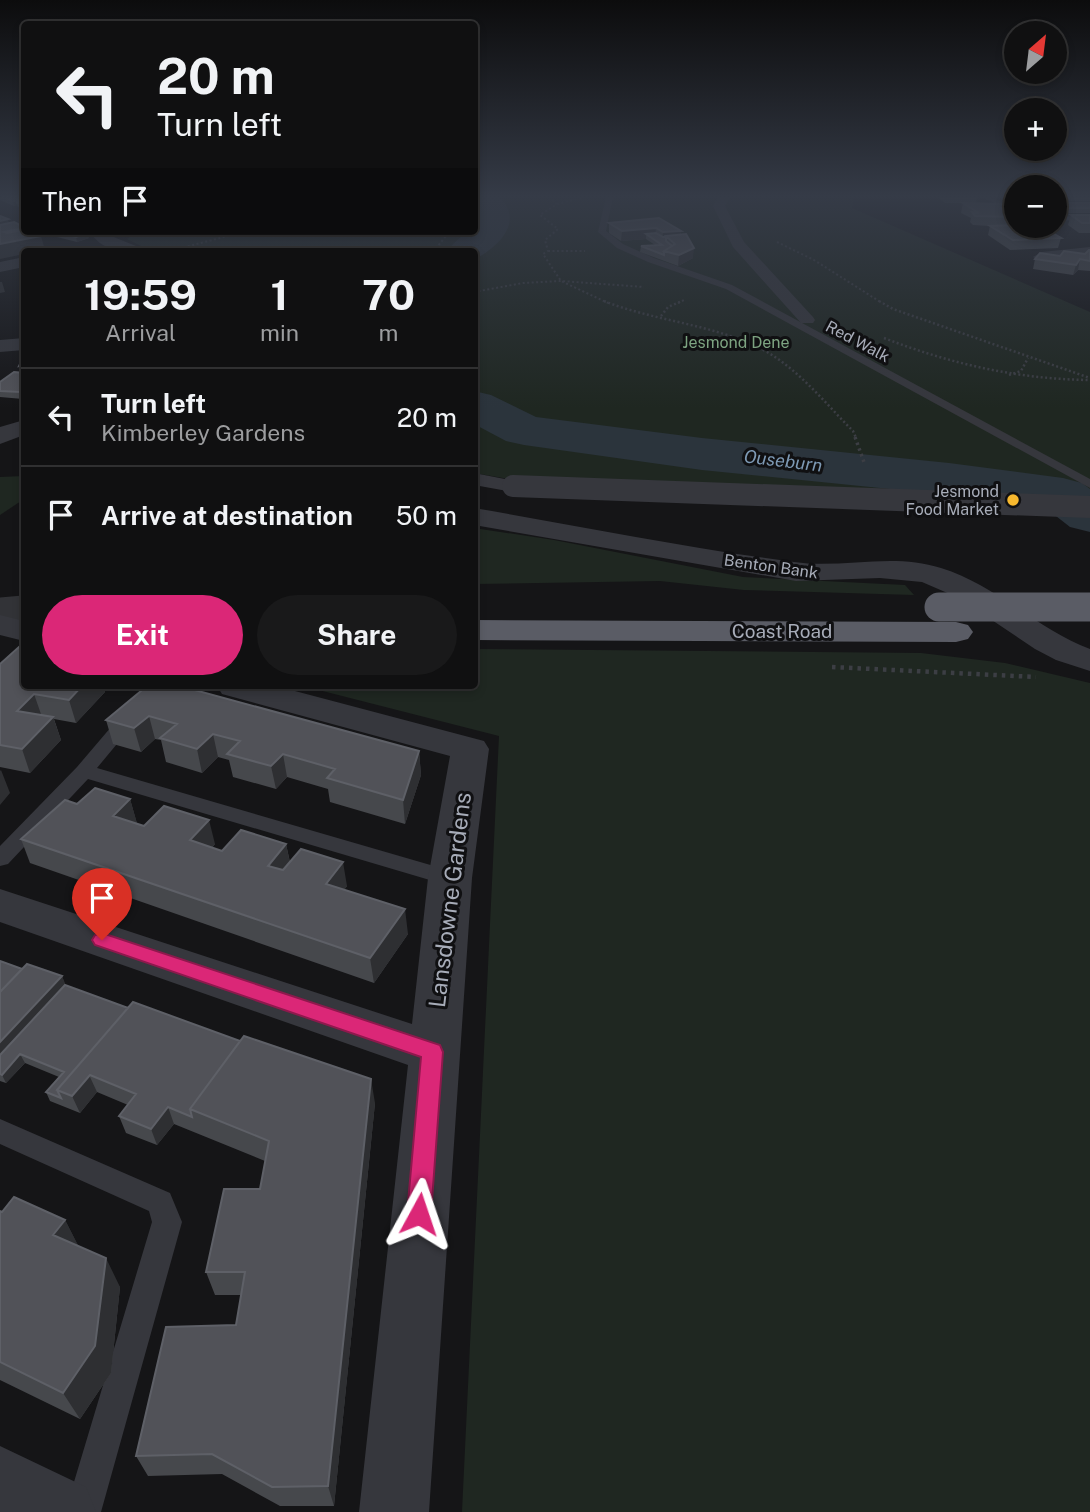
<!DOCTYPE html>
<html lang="en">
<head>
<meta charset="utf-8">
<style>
	:root { --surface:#101011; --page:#19191a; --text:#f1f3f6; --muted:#9c9d9f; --line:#303031; --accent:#db2777 }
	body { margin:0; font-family:"Public Sans",sans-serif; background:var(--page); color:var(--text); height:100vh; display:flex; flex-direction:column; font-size:26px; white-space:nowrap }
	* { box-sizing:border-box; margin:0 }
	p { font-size:23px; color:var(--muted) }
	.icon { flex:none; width:38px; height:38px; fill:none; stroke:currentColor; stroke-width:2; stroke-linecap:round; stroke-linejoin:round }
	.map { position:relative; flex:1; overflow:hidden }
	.details { position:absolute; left:21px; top:248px; width:457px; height:441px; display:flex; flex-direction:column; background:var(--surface); border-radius:7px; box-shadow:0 4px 10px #0003,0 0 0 2px var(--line) }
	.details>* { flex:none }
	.banner { position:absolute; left:21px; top:21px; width:457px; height:214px; border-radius:7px; box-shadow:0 4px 10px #0003,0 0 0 2px var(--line); background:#101011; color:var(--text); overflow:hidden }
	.needle { width:46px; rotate:28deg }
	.fabs { position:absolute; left:1004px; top:21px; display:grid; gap:14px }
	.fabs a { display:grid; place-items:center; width:63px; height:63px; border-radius:50%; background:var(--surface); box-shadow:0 4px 10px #0003,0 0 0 2px var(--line); font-size:35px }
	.pin { position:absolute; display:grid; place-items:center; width:60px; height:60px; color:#fff; margin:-72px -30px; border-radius:50% 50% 50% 0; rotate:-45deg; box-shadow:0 0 7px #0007 }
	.pin .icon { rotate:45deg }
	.me { position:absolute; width:77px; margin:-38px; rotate:5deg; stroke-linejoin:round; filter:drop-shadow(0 0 5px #0008) }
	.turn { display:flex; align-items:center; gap:24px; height:147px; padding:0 21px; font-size:32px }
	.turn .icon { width:91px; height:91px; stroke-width:2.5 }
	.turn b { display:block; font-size:49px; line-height:60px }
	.then { display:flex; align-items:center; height:66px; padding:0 21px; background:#0003; gap:14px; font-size:26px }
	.eta { display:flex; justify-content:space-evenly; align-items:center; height:119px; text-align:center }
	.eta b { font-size:42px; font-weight:700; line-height:49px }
	.action { display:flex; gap:14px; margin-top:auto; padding:14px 21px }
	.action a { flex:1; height:80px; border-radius:42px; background:var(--accent); color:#fff; font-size:28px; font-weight:700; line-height:80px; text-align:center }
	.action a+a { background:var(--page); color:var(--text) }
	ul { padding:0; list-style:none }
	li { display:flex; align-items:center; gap:21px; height:98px; padding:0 21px; border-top:2px solid var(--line) }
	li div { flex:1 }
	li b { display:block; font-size:26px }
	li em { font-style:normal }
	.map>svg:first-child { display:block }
	.green { fill:#1f2721 }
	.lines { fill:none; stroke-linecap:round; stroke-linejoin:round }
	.river { fill:#2b343c; fill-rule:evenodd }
	.trunk-tunnel { stroke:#323337; stroke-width:37; stroke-dasharray:37 18; stroke-linecap:butt }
	.path-far3 { stroke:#3c3e44; stroke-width:2; stroke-dasharray:2 2.5; stroke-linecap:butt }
	.path-far2 { stroke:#3c3e44; stroke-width:2.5; stroke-dasharray:2 2.5; stroke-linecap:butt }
	.path-far1 { stroke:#3c3e44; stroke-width:3.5; stroke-dasharray:2.5 3.5; stroke-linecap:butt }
	.path { stroke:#3c3e44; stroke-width:4.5; stroke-dasharray:3.5 5; stroke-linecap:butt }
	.service { fill:#36373d; fill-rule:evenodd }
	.pedestrian { fill:#36373d; fill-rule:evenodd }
	.minor { fill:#36373d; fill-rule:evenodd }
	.trunk { fill:#5a5c65; fill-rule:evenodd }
	.pedestrian-bridge { stroke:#36373d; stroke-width:22 }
	.trunk-bridge { stroke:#5a5c65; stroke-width:29 }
	.wall { fill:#46484c }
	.shaded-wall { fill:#2e2f32 }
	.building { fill:#515258; stroke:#5e6067; stroke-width:2 }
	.route { fill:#db2777; stroke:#8e194d; stroke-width:2 }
	.poi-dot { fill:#f7b82e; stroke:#101012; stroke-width:2.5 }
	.labels { text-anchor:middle; stroke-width:6; stroke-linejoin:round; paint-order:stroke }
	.far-street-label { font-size:16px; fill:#a7acb8; stroke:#101012 }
	.far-park-label { font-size:16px; fill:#7da381; stroke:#101012 }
	.far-poi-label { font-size:16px; fill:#a7acb8; stroke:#101012; text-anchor:end }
	.far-water-label { font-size:18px; font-style:italic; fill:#7d99b4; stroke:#101012 }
	.street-label { font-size:19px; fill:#a7acb8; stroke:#101012 }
	.near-street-label { font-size:23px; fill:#a7acb8; stroke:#101012 }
</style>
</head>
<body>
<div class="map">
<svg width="1090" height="1512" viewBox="0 0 1090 1512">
	<rect width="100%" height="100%" fill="#151517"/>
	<path class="green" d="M474,197H854L852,208L1090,312V512L515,480L474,473V252H153L127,239L138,231H474Z
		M24,476V499L0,515V477Z
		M474,528L554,540L743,577L905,585L914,595L744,590L660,581L474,584Z
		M474,649L921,653L1005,663L1090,683V1512H462L499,736L303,686H474Z"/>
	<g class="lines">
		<path class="river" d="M474,197H500C524,223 499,246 474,260V252H447C453,243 464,232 474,231L480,212L474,207Z
			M474,391L491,395L536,417L702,438L949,463L1063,478L1082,483L1090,489V532L1070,527L1047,509L949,495L702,470L524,445L506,441L474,424Z"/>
		<path class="trunk-tunnel" d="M0,616L24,614"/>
		<path class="path-far3" d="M549,197L557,204L540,215L558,229L545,240L548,251L543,254L561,281L608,303
			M557,204L581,198L575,197
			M777,242L814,260L882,303
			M548,251H585
			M166,252L247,231
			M433,252L450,231
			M474,292L523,283L561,281L644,287
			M678,303L686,299"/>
		<path class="path-far2" d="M604,301C656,322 717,324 767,352C800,371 826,404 853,431L856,438
			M879,301L893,309L1090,378
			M661,316L668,307L682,301
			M884,338C951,364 1017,379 1089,380
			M1009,375L1021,371L1028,358"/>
		<path class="path-far1" d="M855,437L865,465"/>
		<path class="path" d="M832,667L1036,677"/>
		<path class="service" d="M606,197H613L606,231L623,244L654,258L732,285L1090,479V488L726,289L648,262L617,248L598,232Z
			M981,197H989L1017,208V213Z
			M1055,216L1090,217V221L1055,220Z
			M146,686H165L97,768L458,873L461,878L458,883L450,886L88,779L8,864L0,866V846L77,767Z
			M0,1119L170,1193L182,1222L101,1512H65L152,1222L149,1211L0,1144Z"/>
		<path class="pedestrian" d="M718,197H730L725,206L744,242L813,317L815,320L813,323H801L733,247L713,206Z
			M474,473L520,482L524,486L520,490L513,492L474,485Z"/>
		<path class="minor" d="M95,231H112L111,236L141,248L144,252C124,252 105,252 92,235Z
			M1090,247V257L1042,262L1033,257L1042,252Z
			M24,257V267L0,272V262Z
			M24,338V350L0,352V340Z
			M24,420V435L0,444V427Z
			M474,508C580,526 687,548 794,562C843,569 892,552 941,568C996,585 1037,629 1090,649V671L1056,660L1035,649L959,598L922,582L880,578L796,581L474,525Z
			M0,615L24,621V641L0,635Z
			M217,686H276L484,741L489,749L472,878L429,1512H359L408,1065L0,922V889L412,1024L428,878L450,756L222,694Z
			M0,1446L86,1487L96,1512H0Z"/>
		<path class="trunk" d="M474,620L956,622L968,625L973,632L968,639L956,642L474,640Z"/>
		<path class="pedestrian-bridge" d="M513,486L1090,507"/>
		<path class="trunk-bridge" d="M939,607H1090"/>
	</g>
	<path class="wall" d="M0,197H24V209L18,207L17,205L14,206L0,200Z
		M938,197H977L976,203H945Z
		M1055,197H1090V201H1055Z
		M963,203L1008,208L1007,211L1017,216L1015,225L1061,238L1058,248L1010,250L988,235L990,226L973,225L970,222L971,218L961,213Z
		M1055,203H1090V213H1055Z
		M1071,215H1090V233H1079L1068,225Z
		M609,223L681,231V235L693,258L678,266L640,252L641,246L655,245L646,239L621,241L609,233Z
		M52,231H89L81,232L89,238L77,242L53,236Z
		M1090,250V271L1078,270L1073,275L1033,269L1035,259L1085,254Z
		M24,356V398L23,399L0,397V382L21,373L19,366Z
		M0,664L24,686H103L105,692L76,723L54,719L61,740L30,773L0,767Z
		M147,686L419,751L421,775L405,824L330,802L328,789L287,777L276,789L233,777L229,760L218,757L202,773L166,762L161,740L155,739L141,752L113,744L106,720Z
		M130,799L137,824L215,844L212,848L222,851L286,844L290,862L347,886L344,890L408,934L374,983L30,863L21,839L77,804Z
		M0,961L22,969L62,976L65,985L375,1103L334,1506H280L222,1474L148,1476L136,1456L236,1325L241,1295H215L206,1272L260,1189L265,1161L174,1124L157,1145L126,1133L119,1116L128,1105L97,1092L80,1113L50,1101L46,1092L59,1077L25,1063L6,1083L0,1081Z
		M0,1211L65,1220L78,1246L120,1287L111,1373L80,1419L0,1380Z"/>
	<path class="shaded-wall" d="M24,199V204L16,202L17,205L14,206L13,201Z
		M8,219L11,230L24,228V231L41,236L45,250L35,252H24V254L0,259V221Z
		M656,228L655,238L646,234V239L621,241L622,231Z
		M681,231L680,241L675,244L666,236L662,242L663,232Z
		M88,233L89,238L77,242L76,237Z
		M694,248L693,258L678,266L679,255Z
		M1080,259L1078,270L1073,275L1076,265Z
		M0,282H2L5,292L0,293Z
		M24,390V398L23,399L21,392Z
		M82,686H103L105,692L76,723L69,700Z
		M34,694L42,717L17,711Z
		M149,716L155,739L141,752L134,728Z
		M53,717L61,740L30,773L22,749Z
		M213,734L218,757L202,773L197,749Z
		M419,751L421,775L405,824L403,800Z
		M283,754L287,777L276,789L271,766Z
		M1,770L10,793L0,805V771Z
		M130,799L137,823L120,840L113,816Z
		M209,820L215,844L197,864L190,840Z
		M286,844L291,868L273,890L268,866Z
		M343,862L347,886L330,909L326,884Z
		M405,909L408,934L374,983L370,958Z
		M62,976L69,993L0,1068V1042Z
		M139,1019L90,1077L97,1092L80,1113L72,1096Z
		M20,1054L25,1063L6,1083L2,1075Z
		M371,1079L375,1103L334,1506L328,1486Z
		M168,1107L174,1124L157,1145L151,1129Z
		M65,1220L80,1249L53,1235Z
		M106,1258L120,1287L111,1373L80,1419L63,1393Z"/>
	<path class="building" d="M2,197H24V199L13,201Z
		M24,201V205L16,202Z
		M963,203L1004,204L1008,208H1000L1017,217L975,216L972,212L979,213Z
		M1055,203H1090V208H1055Z
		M1071,215H1090V223H1082Z
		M0,216L8,219L0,221Z
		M659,218L681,231L663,232L656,228L622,231L609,223Z
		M14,222L24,227V228L4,232L7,233L24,230L41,236L0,244V225Z
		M1017,225V226H1040L1061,238L1013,240L990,226Z
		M52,231H79L88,233L76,237Z
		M656,233L663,237H666V241L672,246L664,251V255L641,246L662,245L646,234Z
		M686,234L694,248L679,255L664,251L675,244L666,236Z
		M1089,250H1090V261L1080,259L1076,265L1035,259L1040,253L1060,256L1064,251L1085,254Z
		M24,356V365L19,366Z
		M14,372L24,373V390L21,392L0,391V382Z
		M20,646L24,647V686H82L69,700L34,694L17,711L53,717L22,749L0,745V664Z
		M147,686H180L419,751L403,800L327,778L335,769L283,754L271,766L227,754L240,741L213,734L197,749L160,738L177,724L149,716L134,728L106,720Z
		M95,788L130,799L113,816L144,826L164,806L209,820L190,840L222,851L241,830L286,844L268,866L283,870L301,849L343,862L326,884L405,909L370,958L21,839L65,800L77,804Z
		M0,961L22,969L0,992Z
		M27,964L62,976L0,1042V992Z
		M65,985L128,1008L57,1090L61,1098L46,1092L64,1072L20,1054L2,1075L0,1074V1055Z
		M133,1002L240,1041L190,1109L192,1117L168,1107L151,1129L119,1116L136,1094L90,1075L72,1096L57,1090Z
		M244,1036L371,1079L328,1486L272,1487L212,1454L136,1456L166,1327L236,1325L245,1272H206L224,1189H260L269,1141L190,1109Z
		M14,1197L65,1220L53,1235L106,1258L95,1346L63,1393L0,1362V1211L2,1212Z"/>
	<linearGradient id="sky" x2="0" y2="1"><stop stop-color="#0c0c0d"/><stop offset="0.48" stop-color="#353b47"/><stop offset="1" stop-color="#353b47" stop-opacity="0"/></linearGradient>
	<rect width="1090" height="408" fill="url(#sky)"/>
	<path class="route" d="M102,933L440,1045L443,1052L431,1214L427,1222L419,1225L411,1222L407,1214L421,1057L95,945L92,940L95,935Z"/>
	<circle class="poi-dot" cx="1013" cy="500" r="7"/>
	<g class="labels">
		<g class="far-street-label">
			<text transform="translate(858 341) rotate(28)" y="6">Red Walk</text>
			<text transform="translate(771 566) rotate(8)" y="6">Benton Bank</text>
		</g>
		<g class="far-park-label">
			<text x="736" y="348">Jesmond Dene</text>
		</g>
		<g class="far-poi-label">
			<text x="999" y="497">Jesmond<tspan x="999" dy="18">Food Market</tspan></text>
		</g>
		<g class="far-water-label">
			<text transform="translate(783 461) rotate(7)" y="6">Ouseburn</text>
		</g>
		<g class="street-label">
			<text x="782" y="638">Coast Road</text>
		</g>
		<g class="near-street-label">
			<text transform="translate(450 900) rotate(-83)" y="8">Lansdowne Gardens</text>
		</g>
	</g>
</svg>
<div class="fabs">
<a><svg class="needle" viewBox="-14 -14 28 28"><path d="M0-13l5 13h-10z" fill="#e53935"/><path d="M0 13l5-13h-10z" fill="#9c9d9f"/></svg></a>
<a>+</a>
<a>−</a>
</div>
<div class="pin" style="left:102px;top:940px;background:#d93025"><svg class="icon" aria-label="arrive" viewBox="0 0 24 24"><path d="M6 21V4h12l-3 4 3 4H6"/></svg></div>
<svg class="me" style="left:419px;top:1214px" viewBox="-20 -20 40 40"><path d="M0-17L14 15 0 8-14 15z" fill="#db2777" stroke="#fff" stroke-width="4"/></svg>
<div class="banner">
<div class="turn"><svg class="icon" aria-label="left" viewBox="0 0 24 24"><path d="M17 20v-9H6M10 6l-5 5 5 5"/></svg><div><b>20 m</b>Turn left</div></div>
<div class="then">Then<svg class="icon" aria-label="arrive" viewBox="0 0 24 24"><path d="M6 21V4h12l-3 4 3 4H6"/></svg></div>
</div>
<section class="details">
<div class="eta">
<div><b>19:59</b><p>Arrival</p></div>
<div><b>1</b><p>min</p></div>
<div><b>70</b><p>m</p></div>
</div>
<ul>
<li><svg class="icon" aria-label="left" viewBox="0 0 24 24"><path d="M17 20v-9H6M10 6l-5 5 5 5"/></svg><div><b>Turn left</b><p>Kimberley Gardens</p></div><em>20 m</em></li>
<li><svg class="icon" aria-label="arrive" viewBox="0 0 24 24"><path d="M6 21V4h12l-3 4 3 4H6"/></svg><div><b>Arrive at destination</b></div><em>50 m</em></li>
</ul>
<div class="action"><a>Exit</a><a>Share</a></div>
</section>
</div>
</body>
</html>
